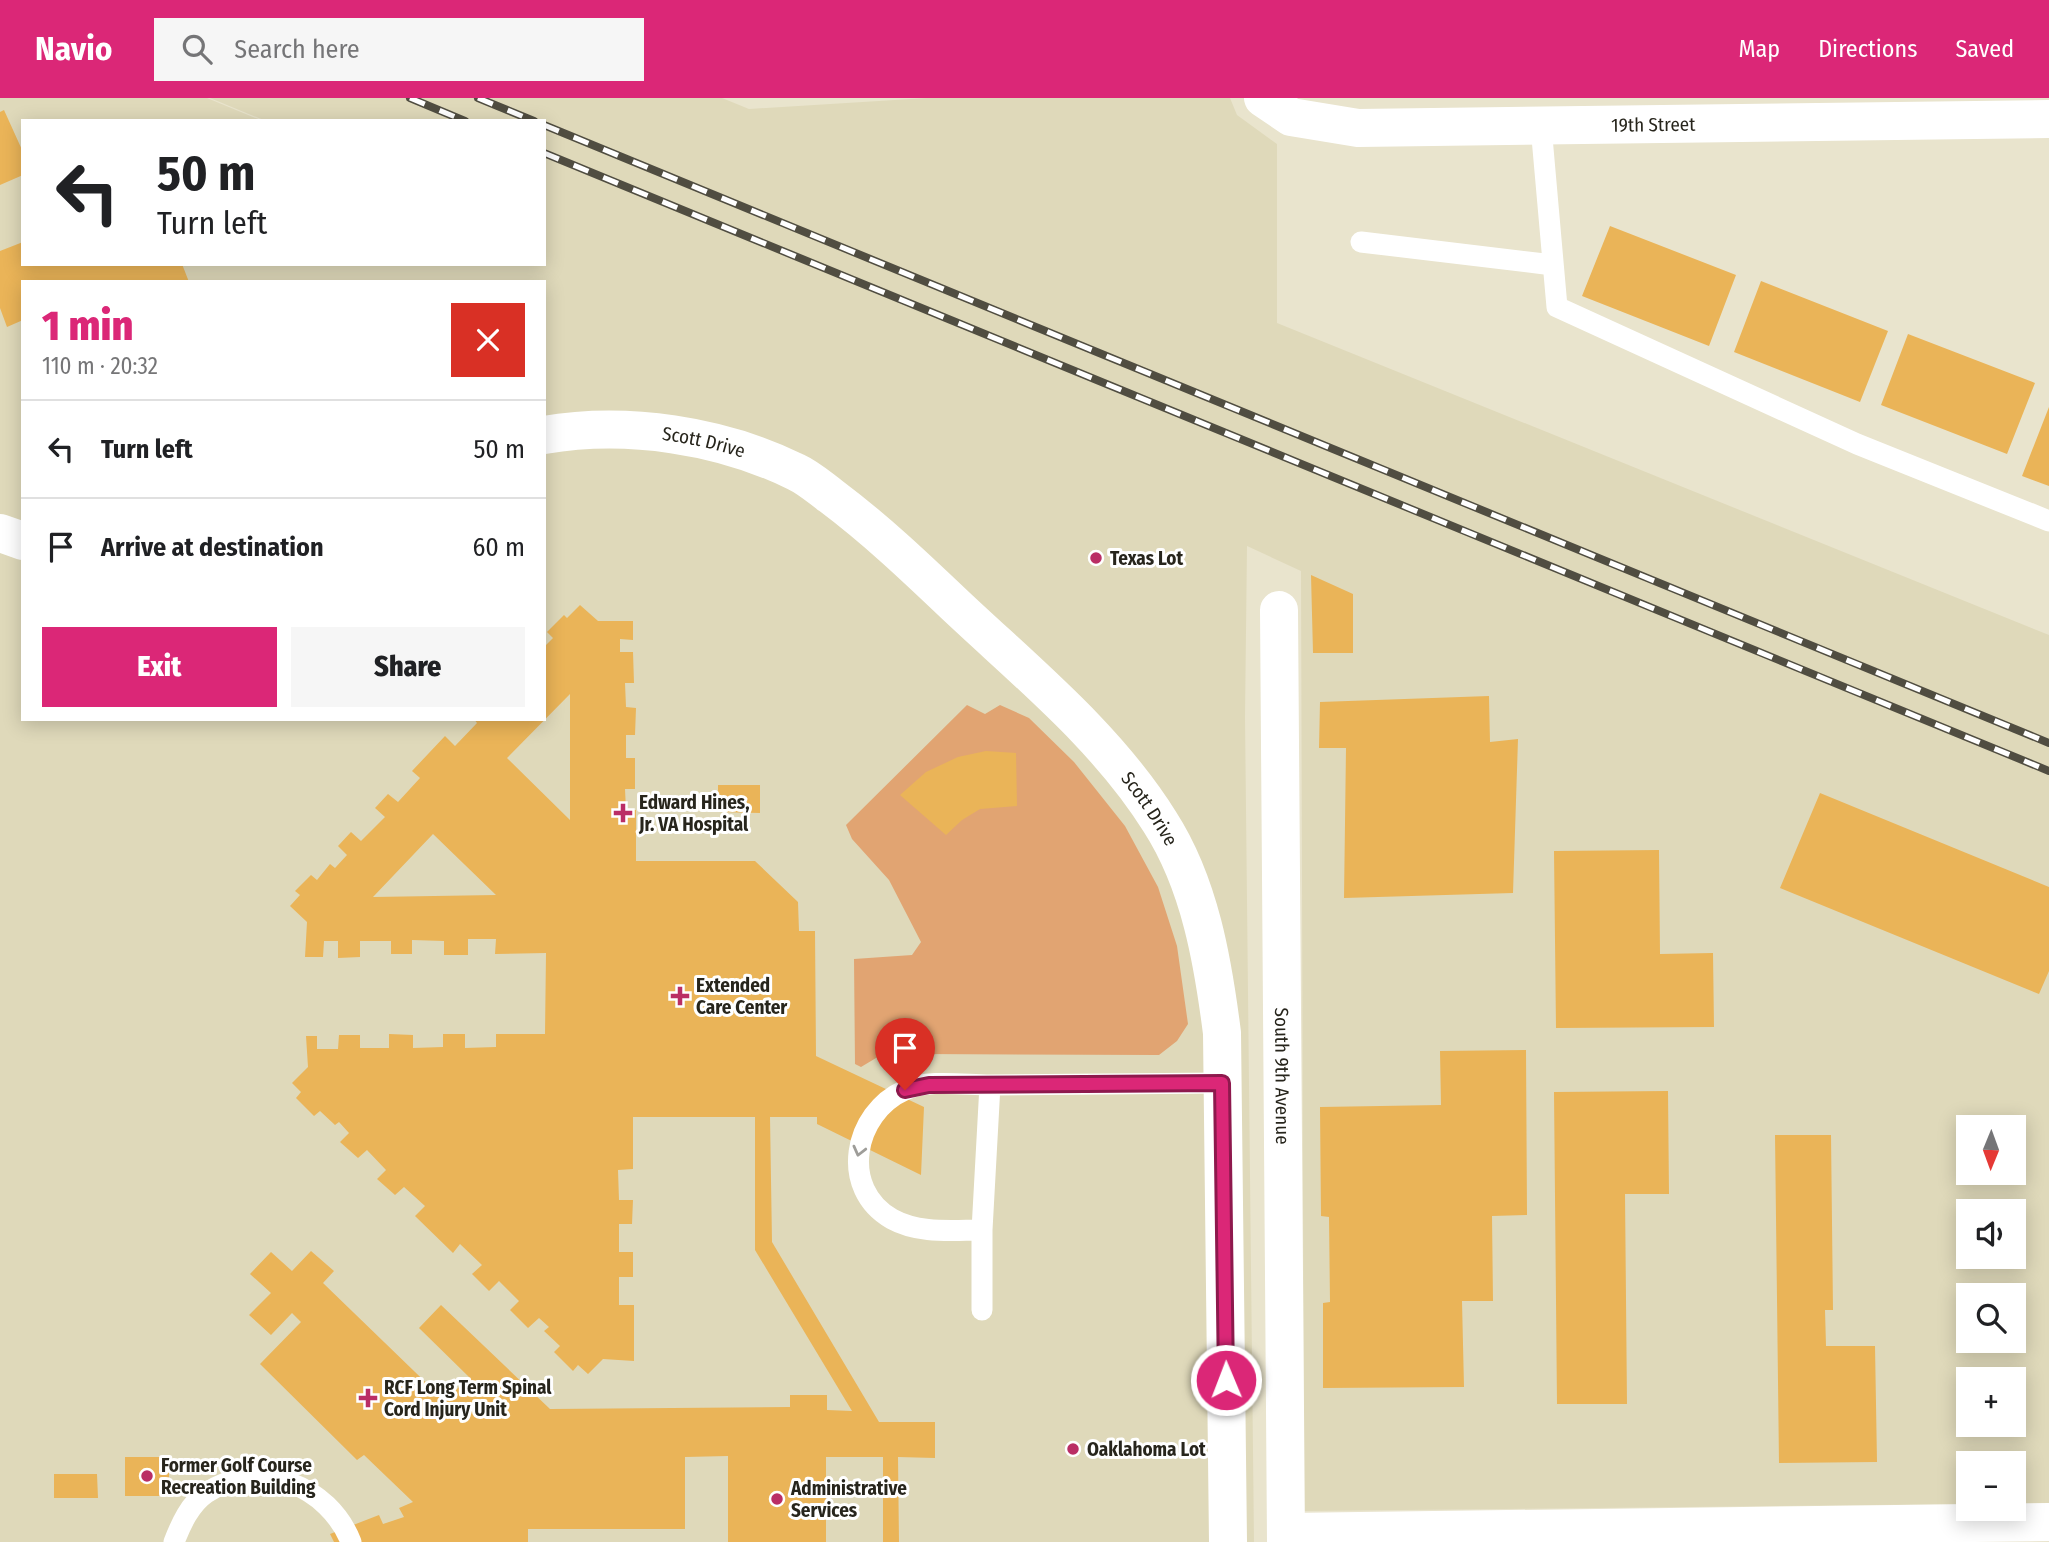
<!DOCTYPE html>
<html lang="en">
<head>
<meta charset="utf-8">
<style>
	:root { --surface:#fff; --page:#f6f6f6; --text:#202124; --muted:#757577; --line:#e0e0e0; --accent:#db2777 }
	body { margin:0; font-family:"Fira Sans Condensed",sans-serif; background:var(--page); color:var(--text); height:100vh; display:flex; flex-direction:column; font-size:26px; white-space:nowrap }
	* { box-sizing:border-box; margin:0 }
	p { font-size:23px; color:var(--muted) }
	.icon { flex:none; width:38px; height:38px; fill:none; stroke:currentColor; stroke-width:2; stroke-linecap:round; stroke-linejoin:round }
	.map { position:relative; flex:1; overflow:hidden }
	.panel { position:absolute; left:21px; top:182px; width:525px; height:441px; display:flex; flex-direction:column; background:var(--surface); border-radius:0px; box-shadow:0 4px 18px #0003 }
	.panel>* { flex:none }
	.top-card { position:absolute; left:21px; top:21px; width:525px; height:147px; border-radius:0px; box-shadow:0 4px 18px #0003; background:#fff; color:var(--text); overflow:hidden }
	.needle { width:46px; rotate:181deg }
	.buttons { position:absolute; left:1956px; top:1017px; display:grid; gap:14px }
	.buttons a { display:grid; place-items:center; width:70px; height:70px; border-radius:0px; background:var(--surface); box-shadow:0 4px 18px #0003; font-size:35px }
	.pin { position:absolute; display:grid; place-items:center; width:60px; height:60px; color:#fff; margin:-72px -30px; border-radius:50% 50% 50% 0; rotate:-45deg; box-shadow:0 0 7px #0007 }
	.pin .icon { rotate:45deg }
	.me { position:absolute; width:77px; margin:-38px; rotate:359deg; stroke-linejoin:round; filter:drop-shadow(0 0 5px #0008) }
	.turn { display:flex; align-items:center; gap:24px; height:147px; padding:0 21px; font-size:32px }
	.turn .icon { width:91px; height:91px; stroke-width:2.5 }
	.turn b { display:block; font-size:49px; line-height:60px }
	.round { display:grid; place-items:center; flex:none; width:74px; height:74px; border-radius:0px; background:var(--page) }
	.headline { display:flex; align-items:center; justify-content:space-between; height:119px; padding:0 21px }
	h1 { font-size:42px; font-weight:800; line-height:52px; color:var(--accent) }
	.cta { display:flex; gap:14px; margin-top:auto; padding:14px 21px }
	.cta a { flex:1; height:80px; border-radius:0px; background:var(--accent); color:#fff; font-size:28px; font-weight:800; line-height:80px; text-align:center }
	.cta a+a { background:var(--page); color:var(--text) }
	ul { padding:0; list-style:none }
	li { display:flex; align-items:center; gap:21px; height:98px; padding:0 21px; border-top:2px solid var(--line) }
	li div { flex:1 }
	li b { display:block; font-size:26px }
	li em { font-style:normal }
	header { display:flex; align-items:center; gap:42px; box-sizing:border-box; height:98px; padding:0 35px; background:var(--accent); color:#fff }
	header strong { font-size:33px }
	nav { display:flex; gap:38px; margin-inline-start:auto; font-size:24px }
	.search { width:490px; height:63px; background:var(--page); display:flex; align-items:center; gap:18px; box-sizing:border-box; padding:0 24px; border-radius:0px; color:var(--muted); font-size:26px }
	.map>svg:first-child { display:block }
	.built { fill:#dfd9ba; fill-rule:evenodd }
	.green { fill:#e1a472 }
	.building { fill:#eab458; fill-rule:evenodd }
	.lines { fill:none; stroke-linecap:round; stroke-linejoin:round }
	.lane { stroke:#fff; stroke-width:21 }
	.street { stroke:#fff; stroke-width:38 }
	.rail-casing { stroke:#504d41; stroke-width:8 }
	.rail { stroke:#fff; stroke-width:5; stroke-dasharray:16; stroke-linecap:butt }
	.oneway { stroke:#9e9d99 }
	.route-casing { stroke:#8e194d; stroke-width:18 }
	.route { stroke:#db2777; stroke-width:12 }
	.poi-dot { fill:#ba2e65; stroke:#fff; stroke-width:2.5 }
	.labels { text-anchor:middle; stroke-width:6; stroke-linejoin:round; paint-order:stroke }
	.street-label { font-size:19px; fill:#27251c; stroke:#fff }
	.poi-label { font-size:19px; font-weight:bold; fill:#27251c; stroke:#fff; text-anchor:start }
</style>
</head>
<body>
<header>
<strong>Navio</strong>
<div class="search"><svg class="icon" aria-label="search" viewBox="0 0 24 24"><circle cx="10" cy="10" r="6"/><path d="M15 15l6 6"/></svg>Search here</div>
<nav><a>Map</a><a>Directions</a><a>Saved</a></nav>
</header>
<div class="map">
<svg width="2049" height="1444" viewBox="0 0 2049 1444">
	<rect width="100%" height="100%" fill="#e9e4cd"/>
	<path class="built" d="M0,0H207L263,23H23V166H544V23H266L210,0H722L749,11L927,0H1230L1237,17L1277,46V225L2049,537V1405H2014V1365H1969V1406L1304,1413L1301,473L1247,448L1245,619L1254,1444H0ZM23,184H544V621H23ZM1969,1029H2014V1074H1969ZM1969,1113H2014V1158H1969ZM1969,1197H2014V1242H1969ZM1969,1281H2014V1326H1969Z"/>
	<path class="green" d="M967,607L985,616L1000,607L1029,620L1074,664L1125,728L1158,789L1177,848L1188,926L1177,943L1159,957L920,956L918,948L881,957L861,969L855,966L854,861L912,857L921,844L889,782L852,741L846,727Z"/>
	<path class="building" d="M4,12L23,54V77L0,87V14Z
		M1610,128L1736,177L1709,248L1582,198Z
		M23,144V166H182L189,184H23V222L7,229L0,210V153Z
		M1761,183L1888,233L1860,304L1734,254Z
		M1908,236L2035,285L2007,356L1881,307Z
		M2049,309V388L2022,378Z
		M1311,477L1353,496V555H1313Z
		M580,507L598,523H633V542L620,541V554H633L634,585H625L626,609L636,610L635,637H626V660H635V691H625L626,712H636V763H755L798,804L799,833H815L816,958L924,1009L921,1077L817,1026V1019H770L772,1144L879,1324H935V1360L898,1359L899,1444H883V1359H826V1444H728V1358L685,1359V1431H528V1444H334L330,1436L379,1417L383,1426L404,1419L399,1410L413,1404L364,1357L357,1362L260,1266L301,1224L292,1215L271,1237L249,1217L271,1195L250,1176L271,1154L292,1173L311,1153L334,1173L323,1185L445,1303L469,1279L419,1230L441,1207L550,1311L790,1309V1297H827V1312L852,1313L755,1152V1019H633V1071L618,1072L619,1102H633L632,1126H619V1154H633V1179H619V1207H634V1263L603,1261L588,1276L578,1267L573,1273L554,1254L560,1248L544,1233L549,1229L539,1220L528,1230L510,1212L519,1203L499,1183L489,1193L472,1176L482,1167L460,1146L453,1155L415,1118L425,1108L404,1089L395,1097L377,1081L386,1072L367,1052L358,1060L340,1044L349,1035L339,1024L335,1027L320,1013L314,1018L296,1000L301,994L292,985L308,969L306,938H317V951H338L339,937H360V950H389V936L413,937V950L443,949V936H465V950L496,949V936H545L546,855L495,856L496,841H468V857H444V843L412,842V856H391V843H360V859L338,860V843H324L323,859H305L307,824L290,808L300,797L295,793L311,777L317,782L330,766L335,770L347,757L338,748L351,734L361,743L385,719L375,710L388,696L398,704L420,680L412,673L445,638L455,648L477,625L474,621H544V549L553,540L547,534L564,517L567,520ZM570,596V722L507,660ZM433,736L496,797L373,799Z
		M1489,598L1490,644L1518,641L1513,795L1344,800L1346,650H1319L1320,604Z
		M986,653L1016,655L1017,708L980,711L962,722L946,737L900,697L926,674L958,659Z
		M718,687H760V715L718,714Z
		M1820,695L2049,789V873L2039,896L1780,790Z
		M1659,752L1660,856L1713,855L1714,929L1556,930L1554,753Z
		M1526,952L1527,1117L1492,1118L1493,1203H1462L1464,1289L1323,1290V1205L1330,1204L1329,1119L1321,1118L1320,1009L1441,1007L1440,953Z
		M1668,993L1669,1096H1625L1627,1306H1557L1554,994Z
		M1775,1037H1831L1833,1212H1825L1826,1248H1875L1877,1364L1779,1365Z
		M125,1359H169V1398H125Z
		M54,1376H97L98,1400H54Z"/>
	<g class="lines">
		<path class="lane" d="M1541,28L1557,209L1857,346L2049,423
			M1361,144L1553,167
			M982,1132C952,1132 919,1136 892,1121C839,1091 853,1015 905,992C929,981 964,987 990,987
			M982,1212V1132L990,987L1222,985
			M174,1444C181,1426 190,1406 206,1395C260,1359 329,1388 351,1444"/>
		<g class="street">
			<path id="s1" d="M1263,0L1291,19L1358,30L2049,21"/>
			<path id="s2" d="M544,337C627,323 721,337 796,374C809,380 820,390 831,398C875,431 914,468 954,506C1026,574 1107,639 1160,724C1200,786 1213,864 1222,935L1228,1444"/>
			<path d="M0,435L23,443"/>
			<path id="s3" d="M1279,512L1286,1444"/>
			<path d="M1286,1434L2049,1424"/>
		</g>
		<g class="rail-casing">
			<path id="rail" d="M410,0L465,23
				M478,0L534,23
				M544,27L2049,645
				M544,55L2049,673"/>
		</g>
		<use href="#rail" class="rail"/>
	</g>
	<defs><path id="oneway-chevron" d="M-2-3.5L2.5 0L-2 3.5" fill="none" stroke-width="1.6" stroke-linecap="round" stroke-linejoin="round" transform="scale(1.75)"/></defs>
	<use class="oneway" href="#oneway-chevron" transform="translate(859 1053) rotate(104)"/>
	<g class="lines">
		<g class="route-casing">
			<path id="route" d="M905,992L929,987L1222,985L1226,1282"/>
		</g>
		<use href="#route" class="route"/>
	</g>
	<g class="poi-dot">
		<circle cx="1096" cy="460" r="7"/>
		<path d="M619.5 704.5h7v7h7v7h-7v7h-7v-7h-7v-7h7z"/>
		<path d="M676.5 887.5h7v7h7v7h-7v7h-7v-7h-7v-7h7z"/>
		<path d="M364.5 1289.5h7v7h7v7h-7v7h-7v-7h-7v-7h7z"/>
		<circle cx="1073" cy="1351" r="7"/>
		<circle cx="147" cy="1378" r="7"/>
		<circle cx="777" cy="1401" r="7"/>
	</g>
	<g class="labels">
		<g class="street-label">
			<text dy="7" stroke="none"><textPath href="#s1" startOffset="397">19th Street</textPath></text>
			<text dy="7" stroke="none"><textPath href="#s2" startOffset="161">Scott Drive</textPath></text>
			<text dy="7" stroke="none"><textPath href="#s2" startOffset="749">Scott Drive</textPath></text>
			<text dy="7" stroke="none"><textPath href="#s3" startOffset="466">South 9th Avenue</textPath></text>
		</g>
		<g class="poi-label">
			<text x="1110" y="467">Texas Lot</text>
			<text x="639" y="711">Edward Hines,<tspan x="639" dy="22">Jr. VA Hospital</tspan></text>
			<text x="696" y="894">Extended<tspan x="696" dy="22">Care Center</tspan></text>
			<text x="384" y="1296">RCF Long Term Spinal<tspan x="384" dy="22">Cord Injury Unit</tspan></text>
			<text x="1087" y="1358">Oaklahoma Lot</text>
			<text x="161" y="1374">Former Golf Course<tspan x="161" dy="22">Recreation Building</tspan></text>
			<text x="791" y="1397">Administrative<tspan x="791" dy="22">Services</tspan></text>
		</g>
	</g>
</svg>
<div class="buttons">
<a><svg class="needle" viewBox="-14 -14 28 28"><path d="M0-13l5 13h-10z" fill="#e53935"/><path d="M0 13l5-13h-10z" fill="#757577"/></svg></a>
<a><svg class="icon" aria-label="sound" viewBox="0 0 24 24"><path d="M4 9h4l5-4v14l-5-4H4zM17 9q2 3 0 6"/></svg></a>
<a><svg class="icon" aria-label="search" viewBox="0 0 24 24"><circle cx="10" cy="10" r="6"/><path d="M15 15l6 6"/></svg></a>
<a>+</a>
<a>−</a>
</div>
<div class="pin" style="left:905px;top:992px;background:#d93025"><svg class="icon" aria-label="arrive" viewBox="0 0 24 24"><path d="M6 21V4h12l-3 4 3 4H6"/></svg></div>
<svg class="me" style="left:1226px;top:1282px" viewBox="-20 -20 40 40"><circle r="17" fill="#db2777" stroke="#fff" stroke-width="3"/><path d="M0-11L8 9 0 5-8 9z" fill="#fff"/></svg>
<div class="top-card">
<div class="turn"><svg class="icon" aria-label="left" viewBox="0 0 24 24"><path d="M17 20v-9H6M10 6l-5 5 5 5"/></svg><div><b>50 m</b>Turn left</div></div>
</div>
<section class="panel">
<div class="headline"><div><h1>1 min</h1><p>110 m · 20:32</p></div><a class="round" style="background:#d93025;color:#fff"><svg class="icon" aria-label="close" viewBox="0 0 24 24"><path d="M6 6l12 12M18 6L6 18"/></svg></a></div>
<ul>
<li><svg class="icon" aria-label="left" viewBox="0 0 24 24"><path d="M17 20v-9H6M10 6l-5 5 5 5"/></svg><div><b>Turn left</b></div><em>50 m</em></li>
<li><svg class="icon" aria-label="arrive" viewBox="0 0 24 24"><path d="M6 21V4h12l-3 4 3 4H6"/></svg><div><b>Arrive at destination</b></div><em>60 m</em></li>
</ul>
<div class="cta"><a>Exit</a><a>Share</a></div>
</section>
</div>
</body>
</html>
